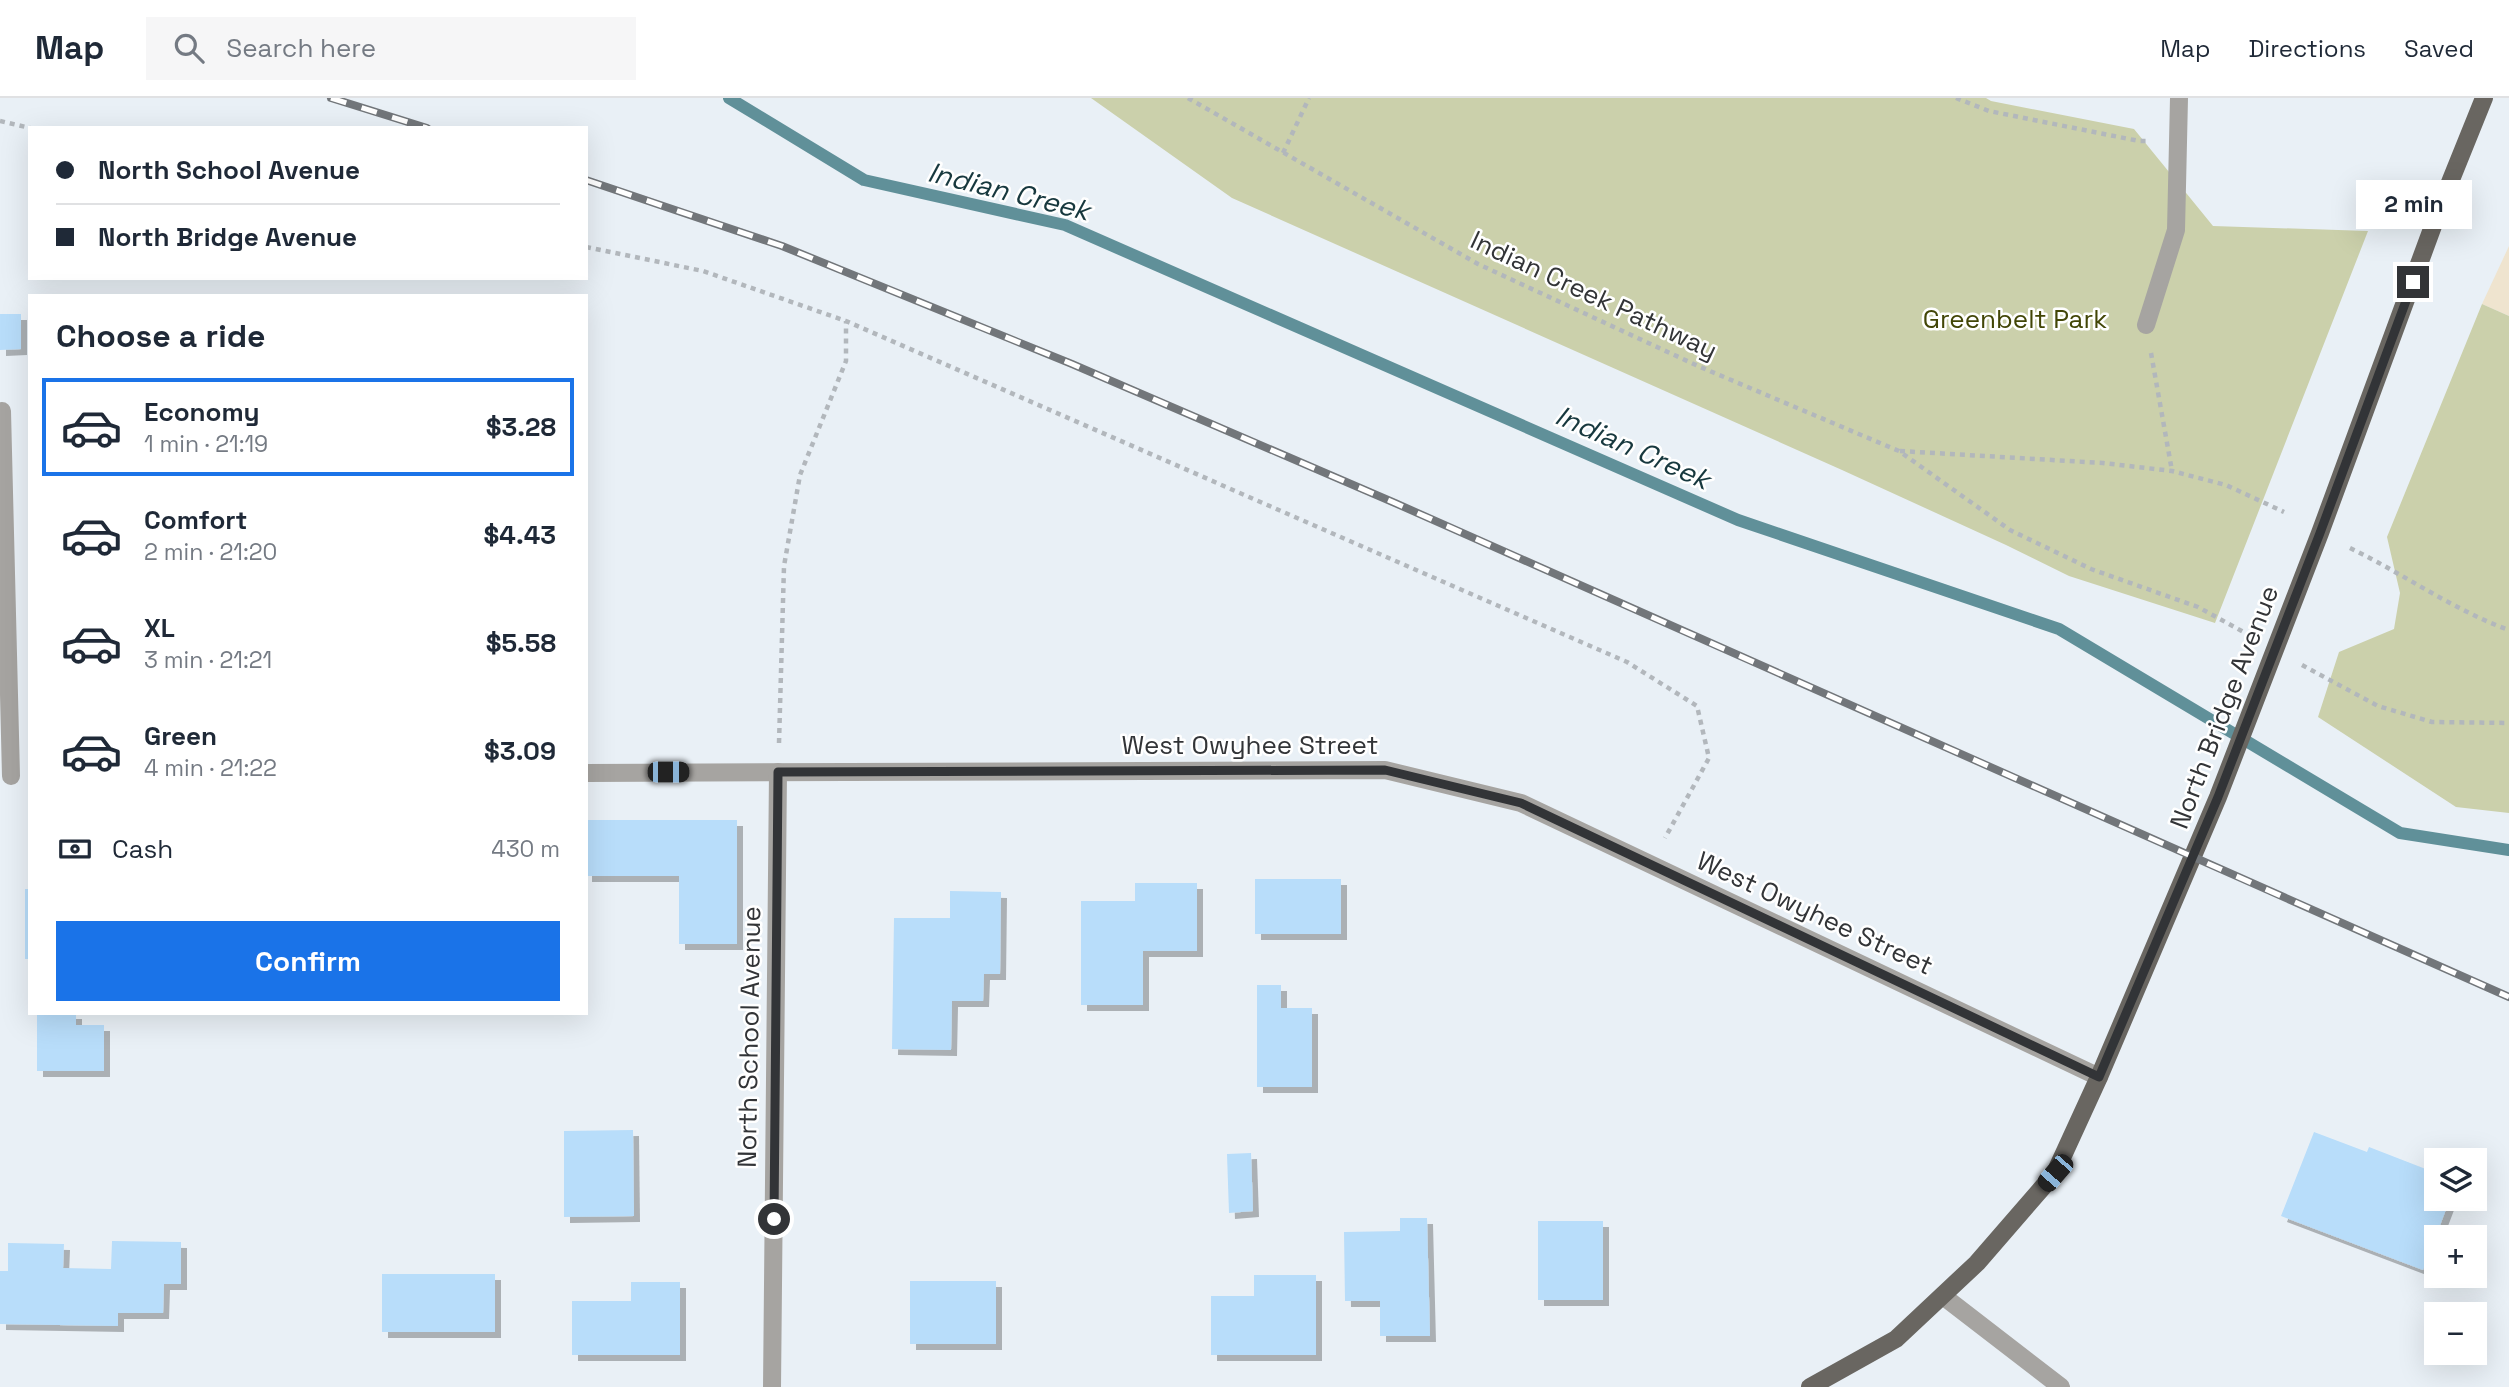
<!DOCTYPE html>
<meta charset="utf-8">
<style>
body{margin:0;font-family:"Space Grotesk",sans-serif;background:#f6f6f7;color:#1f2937;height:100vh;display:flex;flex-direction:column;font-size:26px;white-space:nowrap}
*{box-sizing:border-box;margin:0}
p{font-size:23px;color:#747a83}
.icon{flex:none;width:38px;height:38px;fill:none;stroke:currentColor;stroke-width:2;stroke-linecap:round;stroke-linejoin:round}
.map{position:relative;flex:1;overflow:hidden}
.panel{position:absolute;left:28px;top:196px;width:560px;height:721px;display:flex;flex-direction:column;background:#fff;border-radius:0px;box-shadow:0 7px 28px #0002}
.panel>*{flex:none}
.banner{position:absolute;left:28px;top:28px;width:560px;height:154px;border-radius:0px;box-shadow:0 7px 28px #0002;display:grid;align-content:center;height:154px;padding:0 28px;background:#fff}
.tools{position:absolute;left:2424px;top:1050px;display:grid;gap:14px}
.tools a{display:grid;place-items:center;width:63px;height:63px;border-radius:0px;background:#fff;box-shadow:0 7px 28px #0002;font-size:35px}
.end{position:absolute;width:32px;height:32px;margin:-16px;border:9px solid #323437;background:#fff;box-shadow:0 0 0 4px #fff}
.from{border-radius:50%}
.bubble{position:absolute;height:49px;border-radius:0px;background:#fff;box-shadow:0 7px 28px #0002;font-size:23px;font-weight:700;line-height:49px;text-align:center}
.car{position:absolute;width:21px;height:42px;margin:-21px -10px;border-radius:9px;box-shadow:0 0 5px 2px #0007;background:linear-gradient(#222 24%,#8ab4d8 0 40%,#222 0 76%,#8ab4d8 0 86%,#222 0)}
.banner b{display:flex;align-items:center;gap:24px;height:66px;font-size:26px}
.banner b+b{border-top:2px solid #e0e1e3}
.banner i{width:18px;height:18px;background:#1f2937}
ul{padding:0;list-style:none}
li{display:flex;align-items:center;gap:21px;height:98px;margin:0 14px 10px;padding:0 14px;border:4px solid transparent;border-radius:0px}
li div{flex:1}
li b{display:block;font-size:26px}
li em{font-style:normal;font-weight:700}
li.on{border-color:#1a73e8}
li>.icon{width:63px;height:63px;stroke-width:1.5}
h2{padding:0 28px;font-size:32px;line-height:84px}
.pay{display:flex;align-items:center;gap:18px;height:77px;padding:0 28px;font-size:26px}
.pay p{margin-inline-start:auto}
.button{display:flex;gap:14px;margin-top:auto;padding:14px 28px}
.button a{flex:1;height:80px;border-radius:0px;background:#1a73e8;color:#fff;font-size:28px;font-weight:700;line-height:80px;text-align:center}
header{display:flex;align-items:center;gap:42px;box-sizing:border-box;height:98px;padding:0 35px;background:#fff;border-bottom:2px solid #e0e1e3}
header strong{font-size:33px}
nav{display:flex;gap:38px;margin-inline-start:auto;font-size:24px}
.search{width:490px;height:63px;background:#f6f6f7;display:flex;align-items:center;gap:18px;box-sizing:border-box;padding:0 24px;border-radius:0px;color:#747a83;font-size:26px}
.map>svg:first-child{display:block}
</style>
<header>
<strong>Map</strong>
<div class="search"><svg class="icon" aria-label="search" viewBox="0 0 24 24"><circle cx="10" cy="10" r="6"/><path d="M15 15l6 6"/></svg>Search here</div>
<nav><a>Map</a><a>Directions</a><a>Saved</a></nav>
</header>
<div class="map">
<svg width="2509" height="1289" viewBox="0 0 2509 1289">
<defs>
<filter id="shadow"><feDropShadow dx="6" dy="6" stdDeviation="0" flood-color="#0004"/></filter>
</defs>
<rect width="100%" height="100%" fill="#e9f0f6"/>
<polygon fill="#efe4cf" points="2509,148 2509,218 2482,206"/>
<g fill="#cbd0ab">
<polygon points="1091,0 1986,0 1991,3 2134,31 2213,128 2368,133 2215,525 2069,478 2006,447 1842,372 1232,100"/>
<polygon points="2482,206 2509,218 2509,715 2456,709 2318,619 2339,554 2394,531 2400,495 2387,439"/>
</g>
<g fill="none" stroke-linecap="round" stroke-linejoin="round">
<polyline stroke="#609099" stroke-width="12" points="729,0 864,82 1065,127 1738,422 2059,531 2400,735 2509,752"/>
</g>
<g fill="#b8ddfa" filter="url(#shadow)">
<polygon points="0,216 21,216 21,251 0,252"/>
<polygon points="586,722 737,722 737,846 679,846 679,778 586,778"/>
<rect x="1255" y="781" width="86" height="55"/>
<polygon points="1135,785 1197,785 1197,853 1143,853 1143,907 1081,907 1081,803 1135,803"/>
<rect x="25" y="791" width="5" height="70"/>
<polygon points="950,793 1001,794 1000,876 984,876 983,903 952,903 951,952 892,951 894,820 950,820"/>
<polygon points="1257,887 1281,887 1281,910 1312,910 1312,989 1257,989"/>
<polygon points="37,915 76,915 76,927 104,927 104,973 37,973"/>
<polygon points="633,1032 634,1118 564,1119 564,1033"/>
<polygon points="2314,1034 2367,1054 2369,1049 2436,1075 2436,1101 2450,1101 2423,1172 2281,1118"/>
<polygon points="1251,1055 1253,1113 1229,1115 1227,1056"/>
<polygon points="1400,1120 1427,1120 1430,1238 1380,1238 1380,1203 1345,1203 1344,1134 1400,1133"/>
<rect x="1538" y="1123" width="65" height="79"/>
<polygon points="112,1143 181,1144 181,1186 164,1186 163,1215 118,1215 118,1228 0,1226 0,1173 8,1173 8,1145 64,1146 63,1170 111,1171"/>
<rect x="382" y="1176" width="113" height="58"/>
<polygon points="1254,1177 1316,1177 1316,1257 1211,1257 1211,1198 1254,1198"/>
<rect x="910" y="1183" width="86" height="63"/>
<polygon points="631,1184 680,1184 680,1257 572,1257 572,1203 631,1203"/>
</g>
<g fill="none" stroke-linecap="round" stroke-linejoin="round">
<g stroke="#b2b7bc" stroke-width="4.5" stroke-dasharray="5 5" stroke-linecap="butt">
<polyline points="1188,0 1478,166 1698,268 1899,353 2010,432 2091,471 2198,509 2249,537"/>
<polyline points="1956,0 1989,13 2139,43 2149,43"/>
<polyline points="0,23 30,30"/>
<polyline points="1283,55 1309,0"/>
<polyline points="586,149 703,173 846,223 1627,564 1697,608 1709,660 1665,740"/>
<polyline points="2151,255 2172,373"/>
<polyline points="1900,353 2103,365 2172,373 2226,387 2284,414"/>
<path d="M2350,450C2404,476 2453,512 2509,532"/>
<polyline points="2302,567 2378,608 2432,624 2509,625"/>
<polyline points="779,645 784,468 800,377 846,263 846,223"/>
</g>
<g stroke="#a6a4a1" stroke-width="18">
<polyline points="2146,227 2176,132 2179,0"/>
<polyline points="2,313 11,678"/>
<polyline points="586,675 1385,672 1521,705 2099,979"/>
<polyline points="1943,1198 2061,1289"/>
<polyline points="772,1289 778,674"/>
</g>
<polyline stroke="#696661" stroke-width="18" points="1810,1289 1896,1241 1977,1165 2055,1075 2099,979 2218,699 2320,435 2440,109 2484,0"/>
<defs>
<g id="rail">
<polyline points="331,0 427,30"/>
<polyline points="586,82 782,148 1072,266 1395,405 2509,899"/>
</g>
</defs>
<use href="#rail" stroke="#72767a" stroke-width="8"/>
<use href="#rail" stroke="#fff" stroke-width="5" stroke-dasharray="16" stroke-linecap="butt"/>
</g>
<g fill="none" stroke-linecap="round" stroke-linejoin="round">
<polyline stroke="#323437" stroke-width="9" points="774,1121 778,674 1385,672 1521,705 2099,979 2218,699 2320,435 2413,184"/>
</g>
<g text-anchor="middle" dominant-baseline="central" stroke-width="5" stroke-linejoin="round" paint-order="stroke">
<g font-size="26" fill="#323437" stroke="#fff">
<text transform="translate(1594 197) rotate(25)">Indian Creek Pathway</text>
<text transform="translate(2224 609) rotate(-69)">North Bridge Avenue</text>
<text x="1250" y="647">West Owyhee Street</text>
<text transform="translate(1815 815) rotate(25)">West Owyhee Street</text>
<text transform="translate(749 939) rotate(-89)">North School Avenue</text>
</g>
<g font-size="26" fill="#424607" stroke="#fff">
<text x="2015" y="221">Greenbelt Park</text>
</g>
<g font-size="28" font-style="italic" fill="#17383e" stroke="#fff">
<text transform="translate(1009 93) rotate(14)">Indian Creek</text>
<text transform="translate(1633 349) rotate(24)">Indian Creek</text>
</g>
</g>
</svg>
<div class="tools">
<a><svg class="icon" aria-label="layers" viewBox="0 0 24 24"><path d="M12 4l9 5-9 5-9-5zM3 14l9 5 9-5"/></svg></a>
<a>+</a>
<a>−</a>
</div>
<i class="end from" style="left:774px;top:1121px"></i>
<i class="end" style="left:2413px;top:184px"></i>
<div class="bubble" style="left:2356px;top:82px;width:116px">2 min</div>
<i class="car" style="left:668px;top:674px;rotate:90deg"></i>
<i class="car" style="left:2055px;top:1075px;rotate:221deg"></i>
<div class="banner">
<b><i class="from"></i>North School Avenue</b>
<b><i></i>North Bridge Avenue</b>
</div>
<section class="panel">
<h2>Choose a ride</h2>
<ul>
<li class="on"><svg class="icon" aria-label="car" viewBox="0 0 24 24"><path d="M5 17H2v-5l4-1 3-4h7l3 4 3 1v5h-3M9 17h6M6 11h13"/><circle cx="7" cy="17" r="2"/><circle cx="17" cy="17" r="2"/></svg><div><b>Economy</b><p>1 min · 21:19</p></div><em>$3.28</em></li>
<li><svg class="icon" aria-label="car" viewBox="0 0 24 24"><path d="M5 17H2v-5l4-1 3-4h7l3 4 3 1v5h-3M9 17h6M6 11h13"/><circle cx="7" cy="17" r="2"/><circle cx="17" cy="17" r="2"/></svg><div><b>Comfort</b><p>2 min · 21:20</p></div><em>$4.43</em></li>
<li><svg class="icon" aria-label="car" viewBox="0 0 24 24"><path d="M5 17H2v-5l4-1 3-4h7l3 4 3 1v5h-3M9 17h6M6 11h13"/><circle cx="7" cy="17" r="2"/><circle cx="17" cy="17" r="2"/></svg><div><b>XL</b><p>3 min · 21:21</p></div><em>$5.58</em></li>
<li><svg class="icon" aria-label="car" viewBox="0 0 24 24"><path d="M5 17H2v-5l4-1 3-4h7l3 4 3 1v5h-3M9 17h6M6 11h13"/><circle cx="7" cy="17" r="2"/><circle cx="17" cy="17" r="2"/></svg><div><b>Green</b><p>4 min · 21:22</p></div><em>$3.09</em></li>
</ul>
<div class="pay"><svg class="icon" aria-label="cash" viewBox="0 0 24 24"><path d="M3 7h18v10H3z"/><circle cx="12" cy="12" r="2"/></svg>Cash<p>430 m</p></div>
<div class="button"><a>Confirm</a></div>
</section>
</div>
